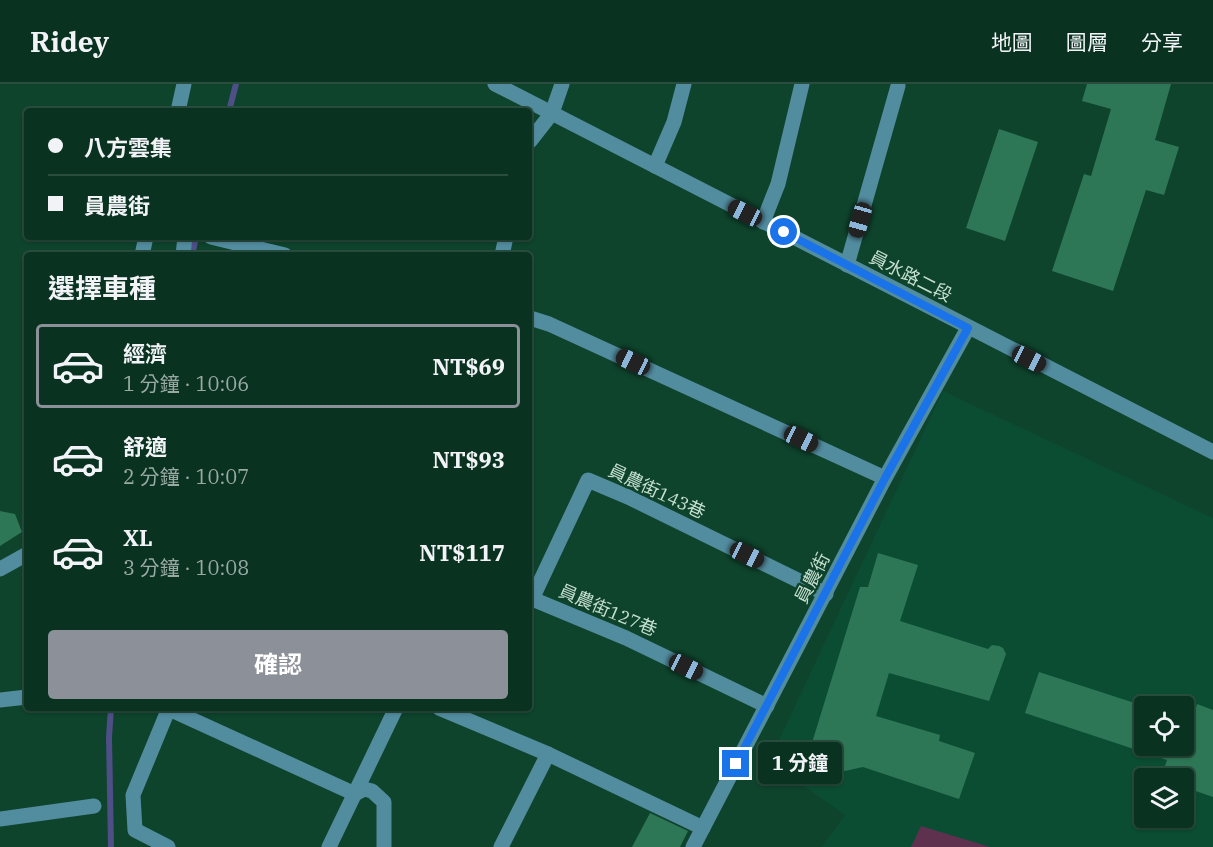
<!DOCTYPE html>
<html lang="zh-TW">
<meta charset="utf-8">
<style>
body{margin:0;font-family:"IBM Plex Serif","Noto Sans TC",serif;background:#183e2e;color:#f1f3f6;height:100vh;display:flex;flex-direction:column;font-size:22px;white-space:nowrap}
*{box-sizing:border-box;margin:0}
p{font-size:20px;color:#99aaa5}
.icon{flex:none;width:33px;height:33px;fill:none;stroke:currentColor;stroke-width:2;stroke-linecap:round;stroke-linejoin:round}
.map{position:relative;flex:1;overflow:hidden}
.side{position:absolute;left:24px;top:168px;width:508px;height:459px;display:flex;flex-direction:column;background:#0a3221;border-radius:6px;box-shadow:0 2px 4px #0004,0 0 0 2px #2a4d3f}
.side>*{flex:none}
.top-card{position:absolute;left:24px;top:24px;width:508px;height:132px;border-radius:6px;box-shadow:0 2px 4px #0004,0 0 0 2px #2a4d3f;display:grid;align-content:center;height:132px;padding:0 24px;background:#0a3221}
.tools{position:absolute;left:1134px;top:612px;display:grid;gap:12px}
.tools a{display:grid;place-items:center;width:60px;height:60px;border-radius:6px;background:#0a3221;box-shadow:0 2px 4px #0004,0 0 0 2px #2a4d3f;font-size:30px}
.end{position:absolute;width:27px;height:27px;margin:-14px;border:8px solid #1a73e8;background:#fff;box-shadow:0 0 0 3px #fff}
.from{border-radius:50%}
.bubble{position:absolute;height:42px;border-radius:6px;background:#0a3221;box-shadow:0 2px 4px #0004,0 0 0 2px #2a4d3f;font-size:20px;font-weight:700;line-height:42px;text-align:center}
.car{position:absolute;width:18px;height:36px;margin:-18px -9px;border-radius:8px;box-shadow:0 0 4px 2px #0007;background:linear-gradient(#222 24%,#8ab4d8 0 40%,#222 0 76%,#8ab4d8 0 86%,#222 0)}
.top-card b{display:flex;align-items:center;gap:21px;height:57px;font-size:22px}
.top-card b+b{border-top:2px solid #2a4d3f}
.top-card i{width:15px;height:15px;background:#f1f3f6}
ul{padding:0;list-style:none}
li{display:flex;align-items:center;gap:18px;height:84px;margin:0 12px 9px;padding:0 12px;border:3px solid transparent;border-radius:6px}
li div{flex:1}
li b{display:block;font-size:22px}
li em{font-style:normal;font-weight:700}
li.on{border-color:#8c9099}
li>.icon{width:54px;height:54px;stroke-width:1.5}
h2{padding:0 24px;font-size:27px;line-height:72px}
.button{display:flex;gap:12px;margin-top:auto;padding:12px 24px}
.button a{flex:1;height:69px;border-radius:6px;background:#8c9099;color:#fff;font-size:24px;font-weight:700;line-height:69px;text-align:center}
header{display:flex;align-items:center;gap:36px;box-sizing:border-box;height:84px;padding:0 30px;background:#0a3221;border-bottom:2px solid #2a4d3f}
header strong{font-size:28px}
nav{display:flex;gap:33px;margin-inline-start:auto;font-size:21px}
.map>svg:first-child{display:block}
</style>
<header>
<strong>Ridey</strong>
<nav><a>地圖</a><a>圖層</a><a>分享</a></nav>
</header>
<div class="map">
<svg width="1213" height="763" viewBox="0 0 1213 763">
<rect width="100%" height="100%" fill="#0e432c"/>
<path fill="#0b4d33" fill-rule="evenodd" d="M943,307L1213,434V763H822L845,731L769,677ZM1144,622H1184V662H1144ZM1144,694H1184V734H1144Z"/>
<polygon fill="#5e314f" points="921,742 990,763 911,763"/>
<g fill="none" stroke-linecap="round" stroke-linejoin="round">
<g stroke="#4e4f87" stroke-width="6">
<polyline points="229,27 236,0"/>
<polyline points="192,171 196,153"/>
<polyline points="111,763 109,653 111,624"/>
</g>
</g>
<g fill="#2e7756">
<polygon points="1087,0 1171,0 1155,56 1179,63 1164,111 1146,106 1113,207 1052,187 1084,90 1091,92 1111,25 1082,17"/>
<polygon points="999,45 1038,58 1005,157 966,144"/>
<polygon points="0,427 15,430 22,448 0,462"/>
<polygon points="878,469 918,481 900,537 988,565 992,561 999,562 1003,564 1006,570 989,617 889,589 876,632 940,651 939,657 975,669 959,715 863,683 845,687 826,681 830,669 811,662 860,503 868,503"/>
<polygon points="1039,588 1144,622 1144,662 1184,662 1184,635 1192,638 1197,620 1213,626 1213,713 1184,703 1184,694 1161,694 1167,676 1025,629"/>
<polygon points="650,729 688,747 680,763 632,763"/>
</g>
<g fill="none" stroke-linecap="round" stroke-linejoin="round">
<g stroke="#528c9f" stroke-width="15">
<polyline points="495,0 1213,368"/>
<polyline points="178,27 184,0"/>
<polyline points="530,57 552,29 562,0"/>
<polyline points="655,82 674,38 684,0"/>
<polyline points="763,138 778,100 802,0"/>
<polyline points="211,153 285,171"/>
<polyline points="142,171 146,153"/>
<polyline points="183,171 185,153"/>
<polyline points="502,171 506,153"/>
<polyline points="847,181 898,2"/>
<polyline points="530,234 549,240 885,394"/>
<polyline points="0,485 27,470"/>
<polyline points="530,514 626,554 767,622"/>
<polyline points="532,515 588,396 628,413 826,510"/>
<polyline points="0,616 27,613"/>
<polyline points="439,624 548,670 703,744"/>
<polyline points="169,625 355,710 364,705 372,707 384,718 384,763"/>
<polyline points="0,735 94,722"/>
<polyline points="168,763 135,746 133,711 169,624"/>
<polyline points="329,763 396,624"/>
<polyline points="501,763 548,670"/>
<polyline points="693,763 885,394 968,244"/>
</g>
</g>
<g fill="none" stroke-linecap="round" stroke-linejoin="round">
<polyline stroke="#1a73e8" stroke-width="8" points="736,680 885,394 968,244 784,148"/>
</g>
<g text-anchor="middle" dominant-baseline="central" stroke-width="5" stroke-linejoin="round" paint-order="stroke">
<g font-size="18" fill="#c5dfd0" stroke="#0e432c">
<text transform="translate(911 192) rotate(27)">員水路二段</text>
<text transform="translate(657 407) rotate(25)">員農街143巷</text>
<text transform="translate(812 494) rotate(-63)">員農街</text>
<text transform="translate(608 526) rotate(23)">員農街127巷</text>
</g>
</g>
</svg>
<div class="tools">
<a><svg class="icon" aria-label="locate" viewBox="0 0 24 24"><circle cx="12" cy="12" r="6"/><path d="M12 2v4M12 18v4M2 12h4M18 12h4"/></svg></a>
<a><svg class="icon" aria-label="layers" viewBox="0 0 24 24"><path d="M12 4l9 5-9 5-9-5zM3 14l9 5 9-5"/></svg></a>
</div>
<i class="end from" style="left:784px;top:148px"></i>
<i class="end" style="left:736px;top:680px"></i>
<div class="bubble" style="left:758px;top:658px;width:84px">1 分鐘</div>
<i class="car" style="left:745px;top:129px;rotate:297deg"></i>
<i class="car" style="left:860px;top:136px;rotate:196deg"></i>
<i class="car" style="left:1029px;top:275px;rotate:117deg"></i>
<i class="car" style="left:633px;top:278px;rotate:295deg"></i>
<i class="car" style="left:801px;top:355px;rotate:115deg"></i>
<i class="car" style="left:747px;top:471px;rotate:116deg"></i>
<i class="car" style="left:686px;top:583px;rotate:116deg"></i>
<div class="top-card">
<b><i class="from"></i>八方雲集</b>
<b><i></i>員農街</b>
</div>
<section class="side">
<h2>選擇車種</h2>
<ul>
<li class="on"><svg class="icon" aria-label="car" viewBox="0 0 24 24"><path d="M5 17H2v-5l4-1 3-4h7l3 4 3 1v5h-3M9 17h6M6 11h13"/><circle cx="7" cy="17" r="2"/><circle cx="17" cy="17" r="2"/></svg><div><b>經濟</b><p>1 分鐘 · 10:06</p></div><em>NT$69</em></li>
<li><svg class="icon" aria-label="car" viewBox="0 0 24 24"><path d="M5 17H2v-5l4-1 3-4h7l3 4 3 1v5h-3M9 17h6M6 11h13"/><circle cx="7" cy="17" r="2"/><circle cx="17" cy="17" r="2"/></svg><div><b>舒適</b><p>2 分鐘 · 10:07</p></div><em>NT$93</em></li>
<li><svg class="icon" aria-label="car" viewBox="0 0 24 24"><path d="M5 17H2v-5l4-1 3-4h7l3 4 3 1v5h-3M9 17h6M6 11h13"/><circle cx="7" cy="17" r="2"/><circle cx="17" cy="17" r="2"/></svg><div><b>XL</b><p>3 分鐘 · 10:08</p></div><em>NT$117</em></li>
</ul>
<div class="button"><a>確認</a></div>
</section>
</div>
